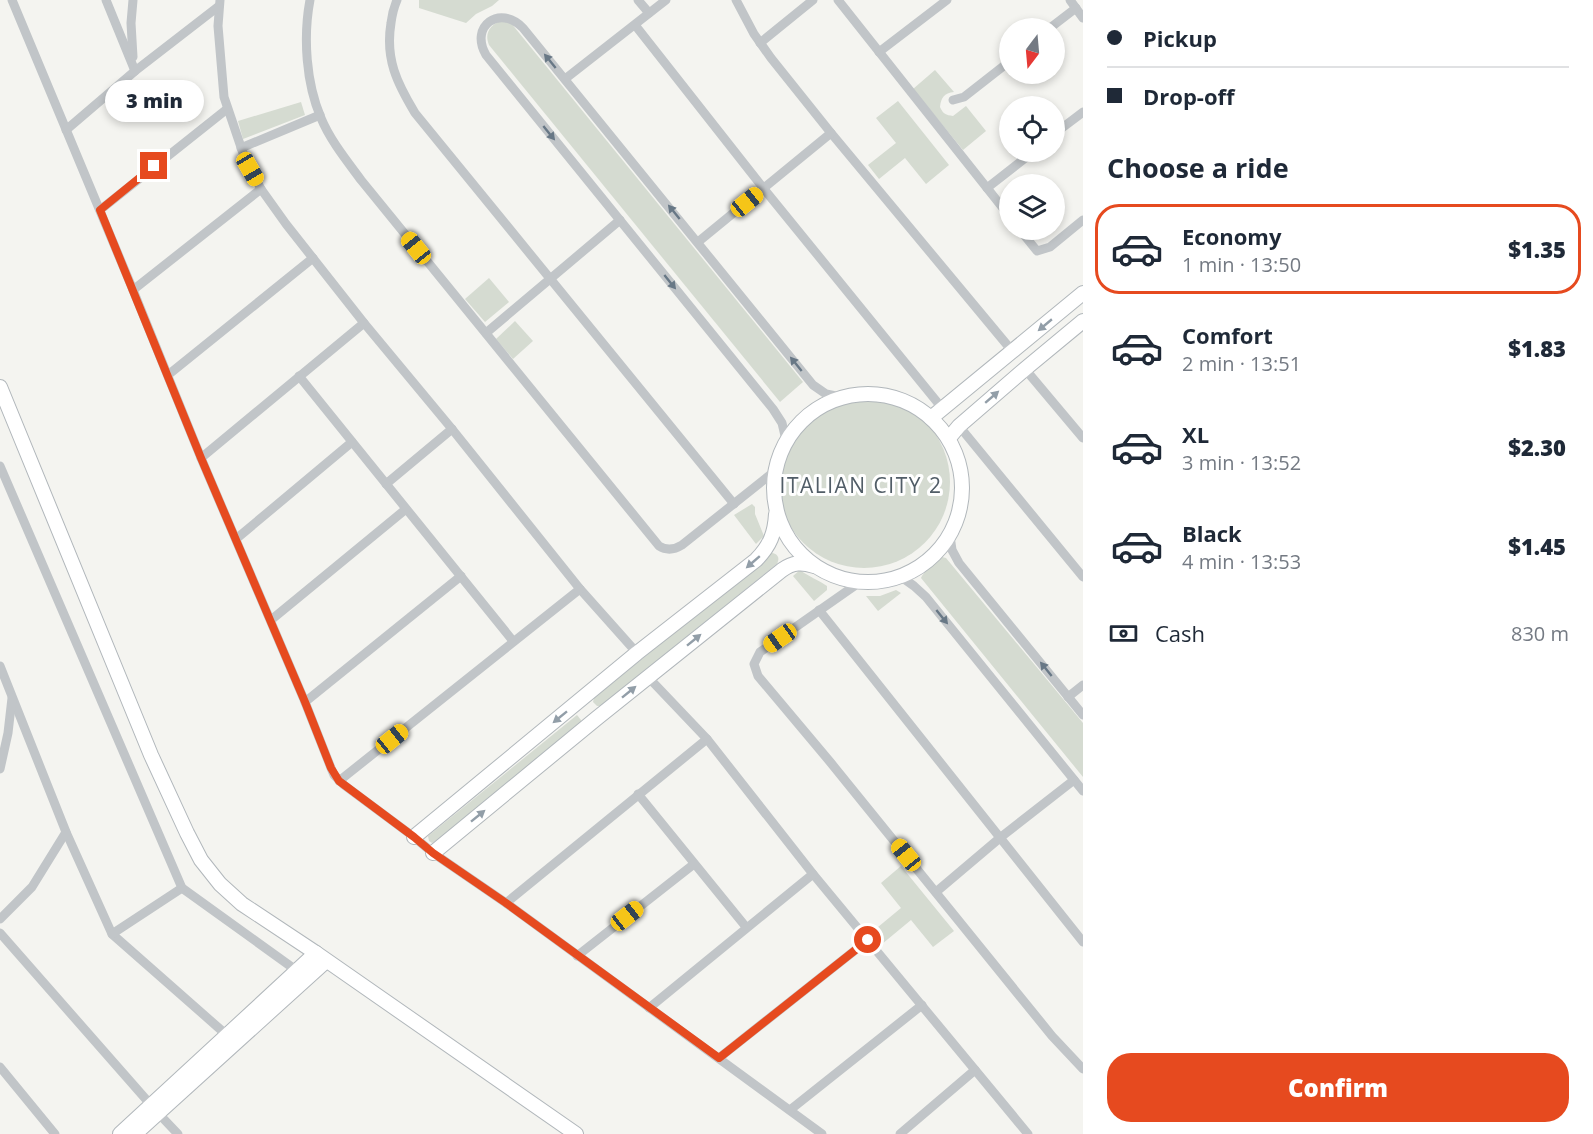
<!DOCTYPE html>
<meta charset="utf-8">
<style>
body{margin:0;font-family:"Open Sans",sans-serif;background:#f6f6f7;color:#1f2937;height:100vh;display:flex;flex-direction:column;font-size:22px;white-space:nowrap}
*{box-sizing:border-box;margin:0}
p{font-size:20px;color:#747a83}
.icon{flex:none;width:33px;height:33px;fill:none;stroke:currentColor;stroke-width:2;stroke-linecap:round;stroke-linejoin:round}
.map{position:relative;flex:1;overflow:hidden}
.panel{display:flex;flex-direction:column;background:#fff;width:510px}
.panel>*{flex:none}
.top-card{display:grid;align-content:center;height:132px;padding:0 24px;background:#fff}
.needle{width:39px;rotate:196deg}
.controls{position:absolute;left:999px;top:18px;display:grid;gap:12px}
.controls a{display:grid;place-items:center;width:66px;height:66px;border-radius:50%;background:#fff;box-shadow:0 3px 9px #0003;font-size:30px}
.end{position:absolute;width:27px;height:27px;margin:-14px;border:8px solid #e64a1f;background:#fff;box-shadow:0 0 0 3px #fff}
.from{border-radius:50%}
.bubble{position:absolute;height:42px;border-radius:21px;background:#fff;box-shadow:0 3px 9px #0003;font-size:20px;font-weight:800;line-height:42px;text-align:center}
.car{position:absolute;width:18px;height:36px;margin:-18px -9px;border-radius:8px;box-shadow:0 0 4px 2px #0007;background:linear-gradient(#f5c518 24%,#345 0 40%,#f5c518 0 76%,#345 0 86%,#f5c518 0)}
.top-card b{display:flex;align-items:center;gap:21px;height:57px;font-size:22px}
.top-card b+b{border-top:2px solid #e0e1e3}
.top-card i{width:15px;height:15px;background:#1f2937}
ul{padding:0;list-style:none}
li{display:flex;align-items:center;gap:18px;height:90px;margin:0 12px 9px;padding:0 12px;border:3px solid transparent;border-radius:24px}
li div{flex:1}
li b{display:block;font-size:22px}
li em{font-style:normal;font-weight:800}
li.active{border-color:#e64a1f}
li>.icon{width:54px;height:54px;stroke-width:1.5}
h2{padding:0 24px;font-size:27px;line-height:72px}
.pay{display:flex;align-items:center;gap:15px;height:66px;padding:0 24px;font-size:22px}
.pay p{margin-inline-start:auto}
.button{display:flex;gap:12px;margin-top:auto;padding:12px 24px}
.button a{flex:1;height:69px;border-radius:24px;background:#e64a1f;color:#fff;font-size:24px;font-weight:800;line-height:69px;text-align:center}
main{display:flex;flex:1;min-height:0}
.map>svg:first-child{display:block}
</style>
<main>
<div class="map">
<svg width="1083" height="1134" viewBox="0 0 1083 1134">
<rect width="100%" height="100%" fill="#f4f4f0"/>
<g fill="#d5dbd1">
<polygon points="419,0 499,0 492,6 476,14 466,23 419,8"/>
<path d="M502,20L511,23L803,382L780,402L489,45C484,33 490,25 502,20Z"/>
<path d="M935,70L954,92C944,93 941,98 940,107C943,114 946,115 953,116L966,106L986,131L963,150L913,89Z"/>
<polygon points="898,101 949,165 926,184 905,158 879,179 868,165 896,143 876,118"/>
<polygon points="301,102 305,115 243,139 238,121"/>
<polygon points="489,278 509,302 485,322 465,299"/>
<polygon points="515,321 533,341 513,359 496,339"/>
<circle cx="864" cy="482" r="86"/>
<polygon points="752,504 755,507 755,514 764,536 756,544 734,515"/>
<path d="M772,553C778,554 780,558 777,564L601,706H597L593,702L594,698Z"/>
<path d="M942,557L946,558L1083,723V777L921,578C923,572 936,562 942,557Z"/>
<path d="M800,570C809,577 819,580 827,586V590L814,601L793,576Z"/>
<polygon points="896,590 901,593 878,611 866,596 880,596"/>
<polygon points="577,715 581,720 581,724 440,838 432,843 429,841 428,836"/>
<polygon points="901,866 954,931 933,947 911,920 882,944 872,932 901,908 881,883"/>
</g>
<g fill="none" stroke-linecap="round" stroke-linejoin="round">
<defs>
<g id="secondary">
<polyline points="0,387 151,755 187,833 201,860 220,884 242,904 316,953 576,1134"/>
<circle cx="868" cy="488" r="94"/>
<polyline points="931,418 1083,293"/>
<polyline points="949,438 959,426 1025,369 1083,321"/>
<path d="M414,837L637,653L756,560C770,546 775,533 776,514"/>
<path d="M433,853L597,718L782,570C793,562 802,562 814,566"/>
<polyline points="120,1134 316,953"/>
<polyline points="135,1134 326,961"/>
</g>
</defs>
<use href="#secondary" stroke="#b1b7bb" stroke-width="16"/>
<g stroke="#c1c5c8" stroke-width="9">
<polyline points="12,0 133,290 201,458 305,702 331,768 334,775 344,785 414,837 433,853 506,903 822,1134"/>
<polyline points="106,0 135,71"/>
<polyline points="133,0 131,23 133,57"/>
<polyline points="220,0 218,26 224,97 245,159 261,189 286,224 364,323 452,429 580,589 637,653"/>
<path d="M310,0C303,37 306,83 321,118C330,140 347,161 361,180L659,546C667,551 674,550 682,545L775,471"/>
<path d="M397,0C394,7 392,15 391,23C385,59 397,83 415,113L734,504"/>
<polyline points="638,0 649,13"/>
<polyline points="736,0 754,34 771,58 831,133 1013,352"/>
<polyline points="838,0 1010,217"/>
<polyline points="1070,0 1083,18"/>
<polyline points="635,25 764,189 942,408"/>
<polyline points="1050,28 1076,8"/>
<polyline points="760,43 813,0"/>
<polyline points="879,52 947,0"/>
<polyline points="565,79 666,0"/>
<polyline points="953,100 964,97 1010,61"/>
<polyline points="66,130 135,71 219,6"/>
<polyline points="1054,134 1083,112"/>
<polyline points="241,148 320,115"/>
<polyline points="987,188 1033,152"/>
<polyline points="100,210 227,109"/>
<polyline points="1020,230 1037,251 1050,247 1083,220"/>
<polyline points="698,242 831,133"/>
<polyline points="133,290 261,189"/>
<polyline points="486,333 620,220"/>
<polyline points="1025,369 1083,438"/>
<polyline points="168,375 313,258"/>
<polyline points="299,376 513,641"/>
<polyline points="959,426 1083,577"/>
<path d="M786,440L782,423L773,409L486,55C469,26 500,4 523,28L813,385L826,394L841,397"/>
<polyline points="201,458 364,323"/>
<polyline points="0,466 182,888 300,973"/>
<polyline points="386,484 452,429"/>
<polyline points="950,536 952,550 959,563 1083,715"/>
<polyline points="236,539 352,442"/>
<polyline points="900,576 914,586 926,597 1083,791"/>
<polyline points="860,582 760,652 754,664 758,676 831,763 1052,1036 1083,1069"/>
<polyline points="819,610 1083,942"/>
<polyline points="271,620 406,509"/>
<polyline points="0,666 66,832 112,934 229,1037"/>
<polyline points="648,677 707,739 813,874 1028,1134"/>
<polyline points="1068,697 1083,685"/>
<polyline points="305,702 461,576"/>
<polyline points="0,769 8,733 12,698"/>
<polyline points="339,781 580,589"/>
<polyline points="638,794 746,927"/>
<polyline points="936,892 1001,837 1074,780"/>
<polyline points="506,903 707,739"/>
<polyline points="0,919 32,887 66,832"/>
<polyline points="0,933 158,1113 178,1134"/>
<polyline points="112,934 182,888"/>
<polyline points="577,956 694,864"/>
<polyline points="649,1008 813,874"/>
<polyline points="719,1058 868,940"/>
<polyline points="0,1067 55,1134"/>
<polyline points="790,1110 922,1005"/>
<polyline points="900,1134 975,1070"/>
</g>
<use href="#secondary" stroke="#fff" stroke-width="14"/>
</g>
<defs><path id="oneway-solid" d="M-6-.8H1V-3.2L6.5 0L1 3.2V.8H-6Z" transform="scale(1.5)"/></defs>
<g fill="#687886">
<use href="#oneway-solid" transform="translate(550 61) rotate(-129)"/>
<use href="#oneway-solid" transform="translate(549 133) rotate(51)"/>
<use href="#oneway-solid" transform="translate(674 212) rotate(-129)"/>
<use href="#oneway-solid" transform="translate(670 282) rotate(51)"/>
<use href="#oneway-solid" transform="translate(796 364) rotate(-129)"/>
<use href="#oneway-solid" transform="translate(942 617) rotate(51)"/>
<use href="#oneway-solid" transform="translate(1046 669) rotate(-129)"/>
</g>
<g fill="#929ea8">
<use href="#oneway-solid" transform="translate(1045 325) rotate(140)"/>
<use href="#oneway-solid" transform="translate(992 397) rotate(-41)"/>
<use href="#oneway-solid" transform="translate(753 562) rotate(139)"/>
<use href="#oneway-solid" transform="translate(694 640) rotate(-39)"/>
<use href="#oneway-solid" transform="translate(629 692) rotate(-39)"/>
<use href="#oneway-solid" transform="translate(560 717) rotate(141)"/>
<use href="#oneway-solid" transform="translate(478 816) rotate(-39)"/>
</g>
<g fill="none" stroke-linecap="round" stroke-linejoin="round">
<polyline stroke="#e64a1f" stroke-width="8" points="154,166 100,210 201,458 305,702 331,768 339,781 414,837 433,853 506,903 719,1058 868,940"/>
</g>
<g text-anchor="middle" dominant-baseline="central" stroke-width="6" stroke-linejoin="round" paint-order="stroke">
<g font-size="21" letter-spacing="1.5" fill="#515d67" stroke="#fff">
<text x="861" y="485">ITALIAN CITY 2</text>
</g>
</g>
</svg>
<div class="controls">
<a><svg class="needle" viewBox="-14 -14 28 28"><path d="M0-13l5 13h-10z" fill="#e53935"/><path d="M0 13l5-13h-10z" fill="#747a83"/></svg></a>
<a><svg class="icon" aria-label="locate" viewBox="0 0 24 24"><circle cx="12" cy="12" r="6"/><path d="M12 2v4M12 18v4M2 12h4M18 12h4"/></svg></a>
<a><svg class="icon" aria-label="layers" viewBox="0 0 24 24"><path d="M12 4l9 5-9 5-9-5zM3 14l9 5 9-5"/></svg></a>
</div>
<i class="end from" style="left:868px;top:940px"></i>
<i class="end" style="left:154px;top:166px"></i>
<div class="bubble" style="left:105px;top:80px;width:99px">3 min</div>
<i class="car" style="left:250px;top:169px;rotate:150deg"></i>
<i class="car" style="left:747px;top:202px;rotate:51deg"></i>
<i class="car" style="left:416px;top:248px;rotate:321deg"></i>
<i class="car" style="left:780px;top:638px;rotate:235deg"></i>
<i class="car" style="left:392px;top:739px;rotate:51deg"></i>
<i class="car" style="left:906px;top:855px;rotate:321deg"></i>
<i class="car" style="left:627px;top:916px;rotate:52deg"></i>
</div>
<section class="panel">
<div class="top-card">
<b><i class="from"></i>Pickup</b>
<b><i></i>Drop-off</b>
</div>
<h2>Choose a ride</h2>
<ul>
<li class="active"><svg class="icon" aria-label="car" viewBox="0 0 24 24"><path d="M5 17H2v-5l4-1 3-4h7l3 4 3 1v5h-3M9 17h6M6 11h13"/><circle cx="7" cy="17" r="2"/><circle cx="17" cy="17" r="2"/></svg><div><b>Economy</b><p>1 min · 13:50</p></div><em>$1.35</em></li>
<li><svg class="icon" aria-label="car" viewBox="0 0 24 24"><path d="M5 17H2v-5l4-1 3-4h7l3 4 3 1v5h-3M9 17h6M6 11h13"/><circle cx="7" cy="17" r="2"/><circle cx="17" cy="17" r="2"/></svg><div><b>Comfort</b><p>2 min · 13:51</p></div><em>$1.83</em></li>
<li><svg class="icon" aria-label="car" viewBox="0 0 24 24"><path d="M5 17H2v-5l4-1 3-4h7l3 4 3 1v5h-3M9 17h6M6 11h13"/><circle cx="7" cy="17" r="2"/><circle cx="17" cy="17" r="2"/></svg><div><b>XL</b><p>3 min · 13:52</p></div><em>$2.30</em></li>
<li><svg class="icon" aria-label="car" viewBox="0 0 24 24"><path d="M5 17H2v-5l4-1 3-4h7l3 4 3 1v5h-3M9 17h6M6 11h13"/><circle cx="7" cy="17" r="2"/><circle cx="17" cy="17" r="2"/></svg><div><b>Black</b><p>4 min · 13:53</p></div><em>$1.45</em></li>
</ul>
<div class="pay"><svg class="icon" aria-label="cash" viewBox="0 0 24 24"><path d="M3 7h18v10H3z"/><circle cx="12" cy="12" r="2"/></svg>Cash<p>830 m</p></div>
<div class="button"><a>Confirm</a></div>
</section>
</main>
